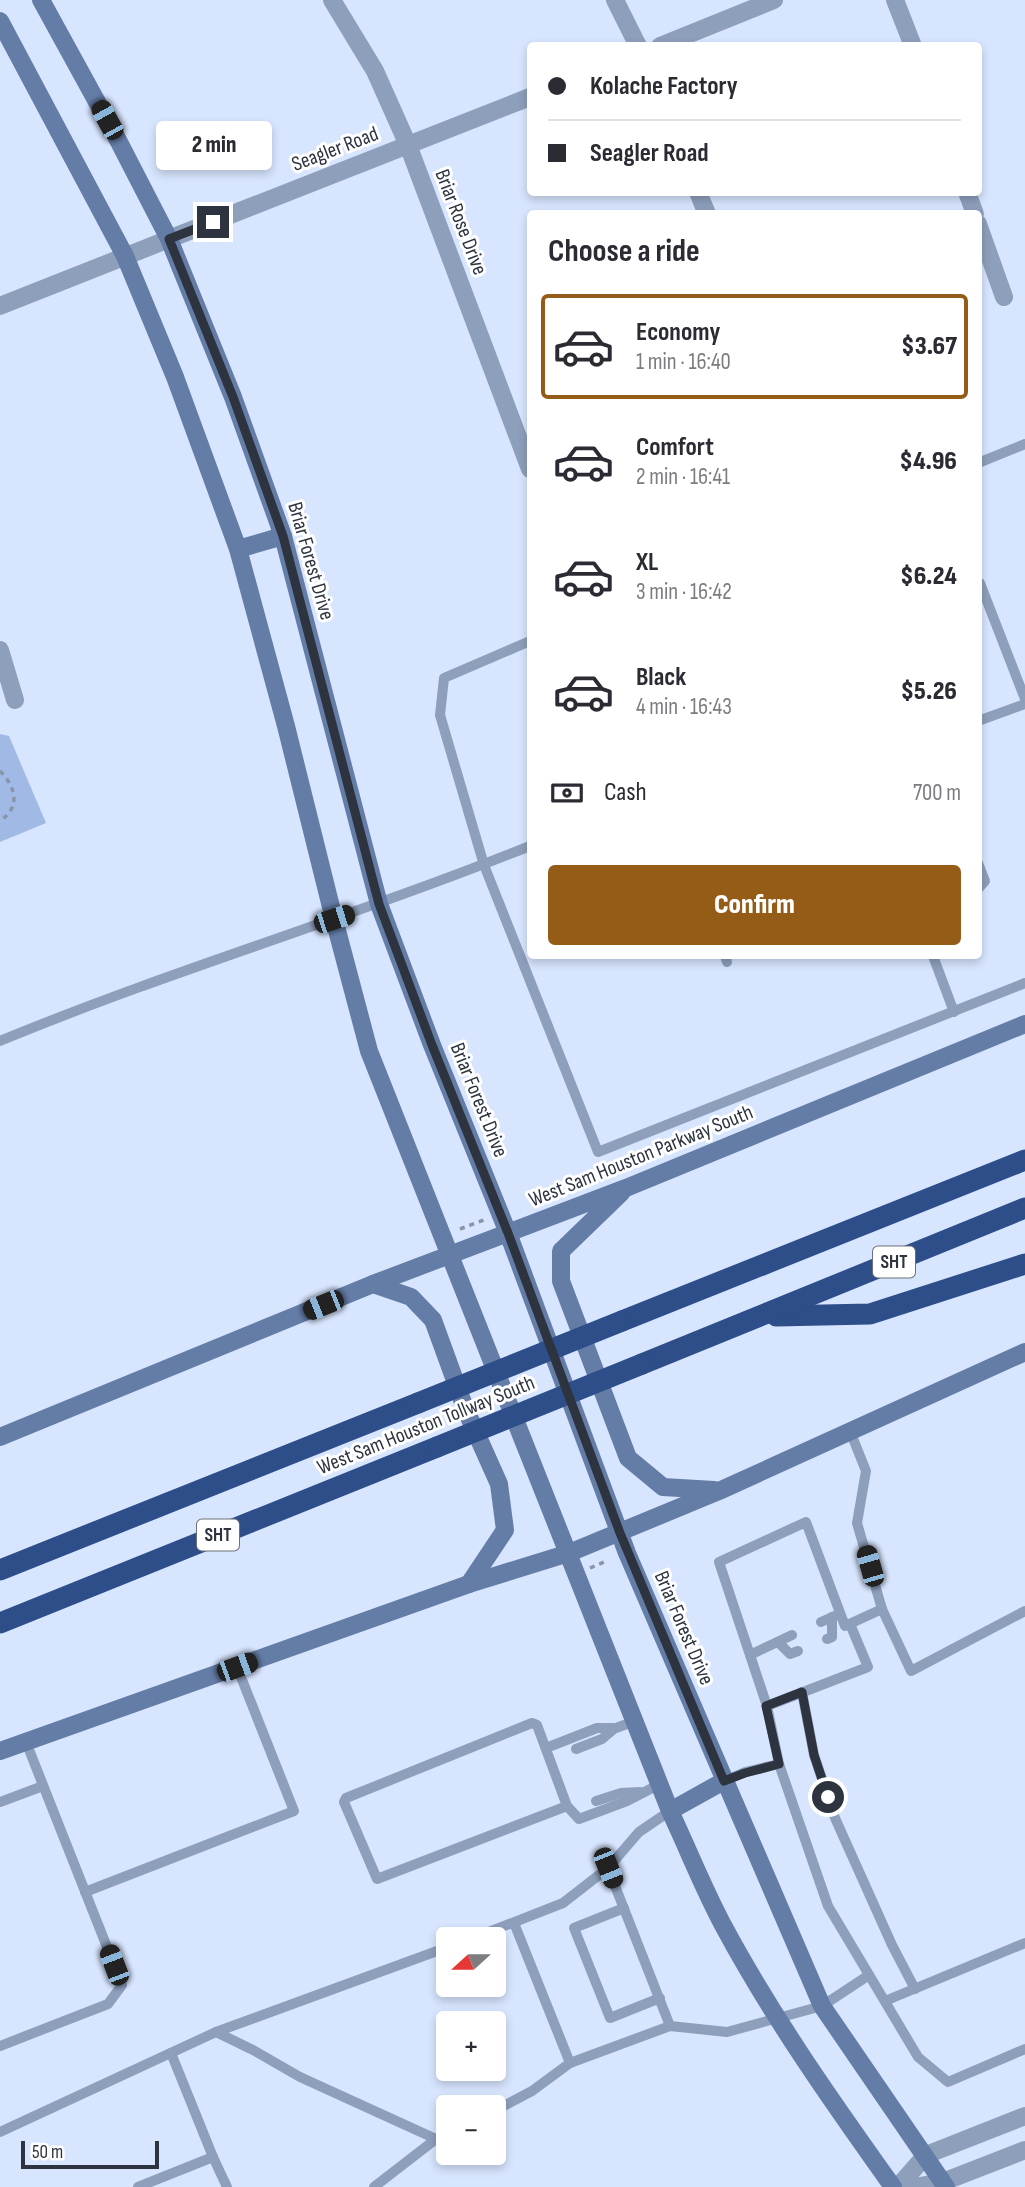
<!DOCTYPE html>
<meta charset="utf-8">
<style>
body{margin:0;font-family:"Sofia Sans Condensed",sans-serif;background:#f7f7f7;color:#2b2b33;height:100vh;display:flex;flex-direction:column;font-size:26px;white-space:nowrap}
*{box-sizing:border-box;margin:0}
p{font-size:23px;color:#7c7c81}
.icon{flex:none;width:38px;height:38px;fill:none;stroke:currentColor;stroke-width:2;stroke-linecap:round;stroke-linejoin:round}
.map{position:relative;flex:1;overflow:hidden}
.panel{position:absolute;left:527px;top:210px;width:455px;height:749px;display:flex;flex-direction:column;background:#fff;border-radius:7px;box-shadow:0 4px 10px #0003}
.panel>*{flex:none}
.guide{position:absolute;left:527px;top:42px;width:455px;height:154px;border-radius:7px;box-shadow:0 4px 10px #0003;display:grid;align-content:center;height:154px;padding:0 21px;background:#fff}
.needle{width:46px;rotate:249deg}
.fabs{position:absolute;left:436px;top:1927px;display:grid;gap:14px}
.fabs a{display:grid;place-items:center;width:70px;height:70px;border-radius:7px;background:#fff;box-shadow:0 4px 10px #0003;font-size:35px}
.scale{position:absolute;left:21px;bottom:18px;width:138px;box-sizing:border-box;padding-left:7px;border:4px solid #2d333f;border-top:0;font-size:19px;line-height:24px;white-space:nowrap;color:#2d333f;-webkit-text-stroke:5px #fff;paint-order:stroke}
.end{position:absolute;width:32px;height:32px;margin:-16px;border:9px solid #2d333f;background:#fff;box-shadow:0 0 0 4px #fff}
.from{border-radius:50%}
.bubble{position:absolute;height:49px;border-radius:7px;background:#fff;box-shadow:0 4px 10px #0003;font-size:23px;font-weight:800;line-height:49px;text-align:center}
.car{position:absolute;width:21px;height:42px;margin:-21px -10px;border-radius:9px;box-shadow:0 0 5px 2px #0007;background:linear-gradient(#222 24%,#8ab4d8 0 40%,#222 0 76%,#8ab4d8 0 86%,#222 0)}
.guide b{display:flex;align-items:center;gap:24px;height:66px;font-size:26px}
.guide b+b{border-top:2px solid #e1e1e2}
.guide i{width:18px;height:18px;background:#2b2b33}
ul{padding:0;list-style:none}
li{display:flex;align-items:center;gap:21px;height:105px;margin:0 14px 10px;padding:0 7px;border:4px solid transparent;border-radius:7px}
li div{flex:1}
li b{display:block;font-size:26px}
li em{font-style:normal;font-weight:800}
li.selected{border-color:#945c17}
li>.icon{width:63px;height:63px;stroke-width:1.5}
h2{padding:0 21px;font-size:32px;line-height:84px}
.pay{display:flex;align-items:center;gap:18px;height:77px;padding:0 21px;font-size:26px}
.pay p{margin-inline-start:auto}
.primary-button{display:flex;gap:14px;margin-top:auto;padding:14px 21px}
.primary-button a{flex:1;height:80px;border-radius:7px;background:#945c17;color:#fff;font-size:28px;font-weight:800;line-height:80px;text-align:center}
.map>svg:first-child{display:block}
</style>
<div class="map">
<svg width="1025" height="2187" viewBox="0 0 1025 2187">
<rect width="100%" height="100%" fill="#d7e5fe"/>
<polygon fill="#a0bae5" points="0,734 9,736 46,823 0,842"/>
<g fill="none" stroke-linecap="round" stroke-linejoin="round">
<g stroke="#8994a7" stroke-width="3.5" stroke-dasharray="5 5" stroke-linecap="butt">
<path d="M0,771C16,787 21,807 0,821"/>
<polyline points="460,1229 484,1220"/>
<polyline points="590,1568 604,1562"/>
</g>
<g stroke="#8e9fbc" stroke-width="10">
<polyline points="978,463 1025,444"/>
<polyline points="980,583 1025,699"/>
<polyline points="530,641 444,678 440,715 484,865 598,1152 1025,983"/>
<polyline points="978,721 1025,704"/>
<polyline points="978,863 985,881 978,889"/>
<polyline points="725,956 727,962"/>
<polyline points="933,956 954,1012"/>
<path d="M0,1041C174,969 356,916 530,846"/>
<polyline points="850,1431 866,1471 857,1523 882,1609 845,1626 806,1522 719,1562 767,1706 779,1764 828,1906 918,2057 948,2082 1025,2049"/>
<polyline points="882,1609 911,1671 1025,1611"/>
<polyline points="821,1622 837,1615"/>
<polyline points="827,1639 832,1637 832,1617"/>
<polyline points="778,1642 790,1654 798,1651"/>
<polyline points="750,1655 792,1635"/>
<polyline points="802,1692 814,1755 835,1818 892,1945 915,1989"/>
<polyline points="767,1706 868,1667 850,1624"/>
<polyline points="546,1748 597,1728 616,1728 635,1721"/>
<polyline points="576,1749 602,1739 615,1728"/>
<polyline points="724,1781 745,1772 779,1764"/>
<polyline points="596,1801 621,1793 640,1792"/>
<polyline points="0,1802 43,1786"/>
<polyline points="567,1806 377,1879 344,1802 346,1798 532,1723 537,1725 567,1806 579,1819 627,1801 660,1784"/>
<polyline points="608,1868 670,2026"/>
<polyline points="85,1892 294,1811 237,1667"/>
<polyline points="624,1908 574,1928 610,2018 660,1998"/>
<polyline points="514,1923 570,2063"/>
<polyline points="471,1939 563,1903 608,1868 639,1832 670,1811"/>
<polyline points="885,2001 1025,1943"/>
<polyline points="216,2032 253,2050 300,2077 436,2139"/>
<polyline points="0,2046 108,2004 122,1985 26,1742"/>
<polyline points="171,2053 213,2157"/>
<polyline points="494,2111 532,2091 570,2063 670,2026 727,2032 822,2006 869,1975"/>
<polyline points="0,2132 216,2032 448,1947"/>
<polyline points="138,2187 213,2157 227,2187"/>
<polyline points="374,2187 436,2139 448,2133"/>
</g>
<g stroke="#8e9fbc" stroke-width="18">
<polyline points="332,0 375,71 408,145 530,469"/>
<polyline points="615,0 638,46"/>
<polyline points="895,0 913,46"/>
<polyline points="698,192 707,214"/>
<polyline points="967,192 975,214"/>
<polyline points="978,224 1004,297"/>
<polyline points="0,306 169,239"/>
<polyline points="0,650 15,700"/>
</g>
<g stroke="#8e9fbc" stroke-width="18">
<polyline points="660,46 774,0"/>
<polyline points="169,239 530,97"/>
<polyline points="898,2187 926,2155 1025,2116"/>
<polyline points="914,2187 943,2182 1025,2150"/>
</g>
<g stroke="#647da7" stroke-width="18">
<polyline points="41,0 119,142 169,239 233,397 283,536 379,904 432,1045 508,1233 627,1553 822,2006 946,2187"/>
<path d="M0,21L125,256L175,377L238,549L286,726L334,919L369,1051L670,1811C688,1849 704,1890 724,1927C773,2018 833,2103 893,2187"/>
<polyline points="238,549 283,536"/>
<polyline points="621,1193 561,1251 561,1281 628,1458 663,1487 714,1490"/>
<polyline points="373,1284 411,1297 433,1320 465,1408 499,1484 505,1530 469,1584"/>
<polyline points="0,1437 373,1284 626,1188 1025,1024"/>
<polyline points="0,1751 469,1584 569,1553 719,1491 1025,1352"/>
<polyline points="670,1811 724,1781"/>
</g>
<g stroke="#2d4e89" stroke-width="21">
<polyline points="776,1316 870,1314 1025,1264"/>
<polyline points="622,1321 1025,1160"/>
<polyline points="642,1364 1025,1208"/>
<polyline points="0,1570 418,1403"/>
<polyline points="0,1623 437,1447"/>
</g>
<g stroke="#2d4e89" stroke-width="21">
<polyline points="418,1403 622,1321"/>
<polyline points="437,1447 642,1364"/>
</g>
</g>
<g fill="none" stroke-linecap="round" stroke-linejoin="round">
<polyline stroke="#2d333f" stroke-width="9" points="213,222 169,239 233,397 283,536 379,904 432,1045 508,1233 620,1533 724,1781 745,1773 779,1764 766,1706 802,1692 814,1755 828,1797"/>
</g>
<g text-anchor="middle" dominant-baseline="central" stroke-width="6" stroke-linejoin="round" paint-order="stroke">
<g fill="#fff" stroke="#6c7079" stroke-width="2">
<rect x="873" y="1246.5" width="42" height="31" rx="5"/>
<rect x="197" y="1519.5" width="42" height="31" rx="5"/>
</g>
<g font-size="19" font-weight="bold" fill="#2d333f">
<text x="894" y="1262">SHT</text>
<text x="218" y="1535">SHT</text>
</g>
<g font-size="21" fill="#2d333f" stroke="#fff">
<text transform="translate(335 149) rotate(-21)">Seagler Road</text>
<text transform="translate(461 222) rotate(69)">Briar Rose Drive</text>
<text transform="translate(311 561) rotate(74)">Briar Forest Drive</text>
<text transform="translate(479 1100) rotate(68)">Briar Forest Drive</text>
<text transform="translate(641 1156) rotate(-22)">West Sam Houston Parkway South</text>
<text transform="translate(426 1425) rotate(-22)">West Sam Houston Tollway South</text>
<text transform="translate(684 1628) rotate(67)">Briar Forest Drive</text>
</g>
</g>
</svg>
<div class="fabs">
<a><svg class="needle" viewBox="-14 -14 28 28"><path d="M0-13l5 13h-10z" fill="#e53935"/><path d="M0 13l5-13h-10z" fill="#7c7c81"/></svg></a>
<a>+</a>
<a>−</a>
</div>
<div class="scale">50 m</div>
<i class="end from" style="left:828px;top:1797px"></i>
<i class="end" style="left:213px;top:222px"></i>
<div class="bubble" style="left:156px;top:121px;width:116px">2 min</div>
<i class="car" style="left:107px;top:120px;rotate:331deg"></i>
<i class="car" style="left:334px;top:919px;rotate:72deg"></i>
<i class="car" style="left:323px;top:1305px;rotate:248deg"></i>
<i class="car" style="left:870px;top:1566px;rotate:344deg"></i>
<i class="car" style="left:237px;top:1667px;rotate:70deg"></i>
<i class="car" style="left:608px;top:1868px;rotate:158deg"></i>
<i class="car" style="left:114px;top:1965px;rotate:339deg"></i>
<div class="guide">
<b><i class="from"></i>Kolache Factory</b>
<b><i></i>Seagler Road</b>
</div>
<section class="panel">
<h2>Choose a ride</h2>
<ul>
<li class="selected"><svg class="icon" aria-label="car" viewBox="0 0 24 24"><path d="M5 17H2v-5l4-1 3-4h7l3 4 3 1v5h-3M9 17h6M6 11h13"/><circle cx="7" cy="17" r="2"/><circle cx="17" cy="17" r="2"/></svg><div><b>Economy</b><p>1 min · 16:40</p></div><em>$3.67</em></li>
<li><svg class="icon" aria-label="car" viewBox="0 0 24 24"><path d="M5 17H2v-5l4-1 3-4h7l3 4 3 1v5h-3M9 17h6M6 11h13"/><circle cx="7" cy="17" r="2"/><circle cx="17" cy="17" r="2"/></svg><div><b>Comfort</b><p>2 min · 16:41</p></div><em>$4.96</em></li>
<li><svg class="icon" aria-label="car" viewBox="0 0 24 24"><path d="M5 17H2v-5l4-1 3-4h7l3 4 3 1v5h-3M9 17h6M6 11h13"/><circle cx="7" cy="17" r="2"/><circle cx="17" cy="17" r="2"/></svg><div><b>XL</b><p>3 min · 16:42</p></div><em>$6.24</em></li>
<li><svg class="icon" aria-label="car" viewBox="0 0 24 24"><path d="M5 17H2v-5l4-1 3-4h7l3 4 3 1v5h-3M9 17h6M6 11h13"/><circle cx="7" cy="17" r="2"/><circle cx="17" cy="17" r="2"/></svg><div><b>Black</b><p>4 min · 16:43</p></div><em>$5.26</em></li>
</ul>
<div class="pay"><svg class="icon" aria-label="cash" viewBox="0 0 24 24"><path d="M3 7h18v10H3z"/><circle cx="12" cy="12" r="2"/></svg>Cash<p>700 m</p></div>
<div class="primary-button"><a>Confirm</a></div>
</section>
</div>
